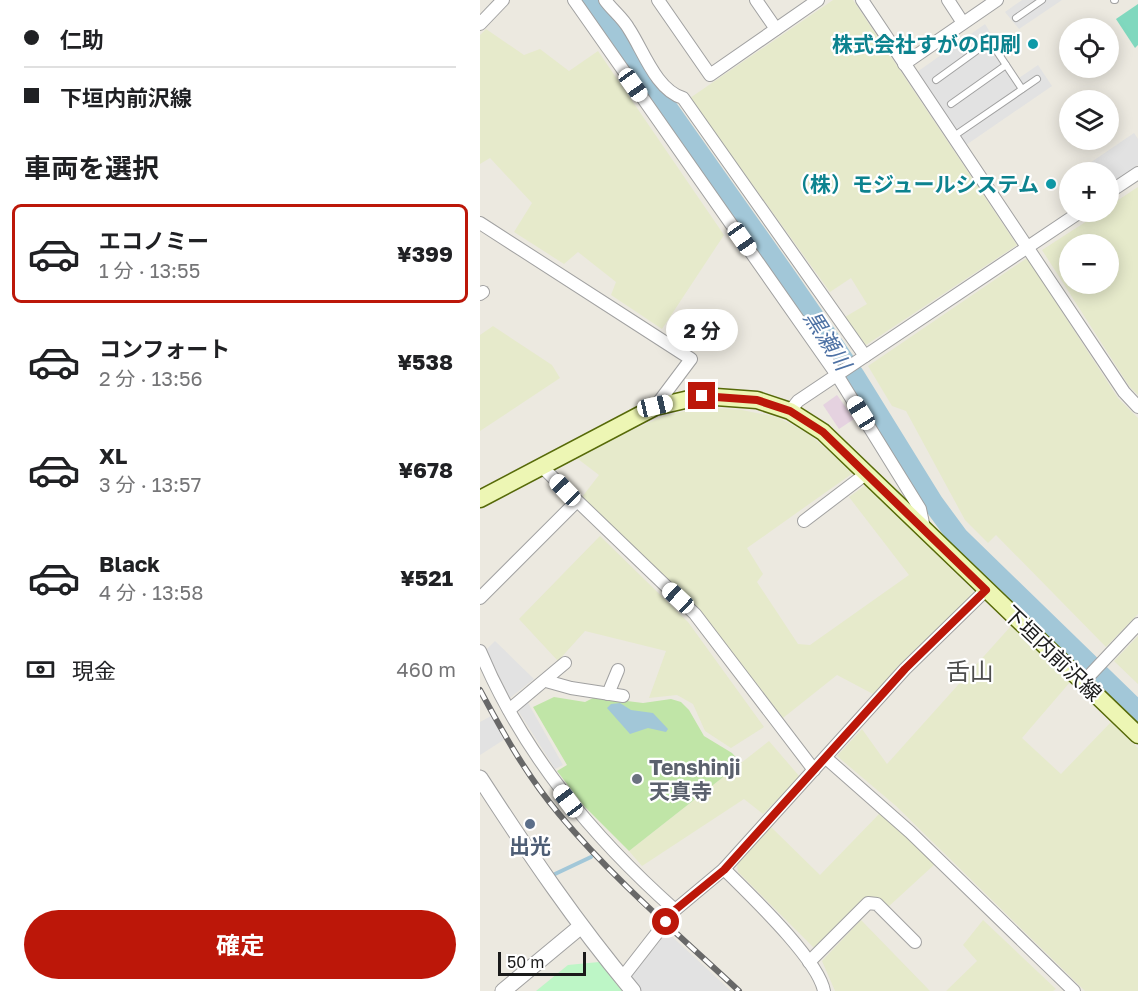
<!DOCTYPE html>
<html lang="ja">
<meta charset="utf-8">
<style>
body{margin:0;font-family:"Golos Text","Noto Sans JP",sans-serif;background:#f6f6f6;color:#202124;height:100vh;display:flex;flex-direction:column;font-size:22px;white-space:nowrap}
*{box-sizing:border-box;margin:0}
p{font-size:20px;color:#757577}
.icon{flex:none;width:33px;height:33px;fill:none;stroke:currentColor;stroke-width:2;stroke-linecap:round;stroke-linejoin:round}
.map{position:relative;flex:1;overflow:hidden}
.side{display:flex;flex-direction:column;background:#fff;width:480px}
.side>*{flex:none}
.guide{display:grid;align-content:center;height:132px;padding:0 24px;background:#fff}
.fabs{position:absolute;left:579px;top:18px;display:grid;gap:12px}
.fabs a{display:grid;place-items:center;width:60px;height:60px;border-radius:50%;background:#fff;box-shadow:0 3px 15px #0003;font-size:30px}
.scale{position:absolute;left:18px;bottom:15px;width:88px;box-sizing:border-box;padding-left:6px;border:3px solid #1a1a1a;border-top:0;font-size:16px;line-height:21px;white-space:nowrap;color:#1a1a1a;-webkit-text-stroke:4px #fff;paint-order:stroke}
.end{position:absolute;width:27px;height:27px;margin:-14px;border:8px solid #bc1709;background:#fff;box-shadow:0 0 0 3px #fff}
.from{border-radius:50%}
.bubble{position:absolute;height:42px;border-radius:21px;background:#fff;box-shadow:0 3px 15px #0003;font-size:20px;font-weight:700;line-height:42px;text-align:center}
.car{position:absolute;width:18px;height:36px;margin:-18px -9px;border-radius:8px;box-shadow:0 0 4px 2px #0007;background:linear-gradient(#fff 24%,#345 0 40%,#fff 0 76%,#345 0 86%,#fff 0)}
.guide b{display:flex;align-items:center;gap:21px;height:57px;font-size:22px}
.guide b+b{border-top:2px solid #e0e0e0}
.guide i{width:15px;height:15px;background:#202124}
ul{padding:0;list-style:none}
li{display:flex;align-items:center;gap:18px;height:99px;margin:0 12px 9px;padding:0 12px;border:3px solid transparent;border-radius:9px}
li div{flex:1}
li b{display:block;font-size:22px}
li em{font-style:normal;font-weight:700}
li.active{border-color:#bc1709}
li>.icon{width:54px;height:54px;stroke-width:1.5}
h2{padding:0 24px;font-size:27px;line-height:72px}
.pay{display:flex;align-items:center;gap:15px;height:66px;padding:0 24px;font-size:22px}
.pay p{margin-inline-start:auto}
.cta{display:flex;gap:12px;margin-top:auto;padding:12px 24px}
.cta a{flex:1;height:69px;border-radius:36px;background:#bc1709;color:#fff;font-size:24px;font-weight:700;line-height:69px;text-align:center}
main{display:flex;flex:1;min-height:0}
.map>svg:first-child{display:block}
</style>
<main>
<section class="side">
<div class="guide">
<b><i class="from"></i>仁助</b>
<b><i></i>下垣内前沢線</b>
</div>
<h2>車両を選択</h2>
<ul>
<li class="active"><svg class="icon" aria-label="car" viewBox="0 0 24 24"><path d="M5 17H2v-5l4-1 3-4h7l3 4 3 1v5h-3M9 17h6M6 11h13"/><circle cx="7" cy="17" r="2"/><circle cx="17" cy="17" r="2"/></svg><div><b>エコノミー</b><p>1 分 · 13:55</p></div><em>¥399</em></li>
<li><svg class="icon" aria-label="car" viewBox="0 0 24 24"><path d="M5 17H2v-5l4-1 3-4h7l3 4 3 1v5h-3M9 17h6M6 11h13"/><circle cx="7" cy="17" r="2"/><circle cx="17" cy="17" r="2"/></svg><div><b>コンフォート</b><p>2 分 · 13:56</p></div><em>¥538</em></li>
<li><svg class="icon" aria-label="car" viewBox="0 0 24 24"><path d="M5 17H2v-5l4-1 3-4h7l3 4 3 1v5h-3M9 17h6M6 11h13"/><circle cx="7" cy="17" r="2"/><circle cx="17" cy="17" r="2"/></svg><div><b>XL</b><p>3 分 · 13:57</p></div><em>¥678</em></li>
<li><svg class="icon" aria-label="car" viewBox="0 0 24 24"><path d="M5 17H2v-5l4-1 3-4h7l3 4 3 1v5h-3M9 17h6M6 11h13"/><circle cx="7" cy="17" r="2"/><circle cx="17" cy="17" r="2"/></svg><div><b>Black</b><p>4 分 · 13:58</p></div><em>¥521</em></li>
</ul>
<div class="pay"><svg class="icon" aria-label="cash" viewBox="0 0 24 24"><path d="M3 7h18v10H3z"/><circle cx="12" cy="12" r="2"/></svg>現金<p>460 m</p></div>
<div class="cta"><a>確定</a></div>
</section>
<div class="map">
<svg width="658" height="991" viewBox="0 0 658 991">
<rect width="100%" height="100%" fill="#ece9e0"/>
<polygon fill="#e5d2e0" points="357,395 374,419 359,429 343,405"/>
<g fill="#e6eacb" fill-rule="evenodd">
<polygon points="353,0 373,0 537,245 386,345 365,317 387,304 371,278 350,292 210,98"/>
<polygon points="6,29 44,55 60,49 89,71 118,51 244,235 182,329 131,295 136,282 98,252 84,264 34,232 52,203 10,158 0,164 0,35"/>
<path d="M658,187V395L649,386L562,250L621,212H628L629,206ZM590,244H628V284H590Z"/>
<polygon points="547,258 638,398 658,418 658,614 626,647 516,535 508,543 485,520 426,411 412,406 388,366"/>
<polygon points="13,326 72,365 80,378 0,431 0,335"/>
<polygon points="223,407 262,410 297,417 329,434 373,473 267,548 283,574 277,582 318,644 330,645 429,575 369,497 387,484 495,593 393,694 357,675 303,718 221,611 102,497 119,475 94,456 184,416"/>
<polygon points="120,536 208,622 284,727 251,748 225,731 213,704 197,695 169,698 186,651 105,631 78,661 39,619"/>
<polygon points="531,626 591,681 542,738 581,774 631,722 658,748 658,991 605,991 416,806 357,756 382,729 407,764"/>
<polygon points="658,636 658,684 634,661"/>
<polygon points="289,741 320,777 283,814 264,799 162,866 149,851"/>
<polygon points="401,812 455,864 407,908 394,898 336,950 258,872 257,865 291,827 340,875"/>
<polygon points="381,920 450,991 355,991 342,961"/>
<polygon points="503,920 576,989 573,991 466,991 497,961 483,945"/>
</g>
<polygon fill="#c0e5a7" points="74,697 105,702 115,697 163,703 191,699 201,702 209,710 224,736 252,753 261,763 149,851 104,806 77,771 87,765 53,707"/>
<polygon fill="#bdf6c6" points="119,962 142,991 56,991 88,965"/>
<polygon fill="#80d8be" points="658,4 658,45 655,48 636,19"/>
<g fill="#e2e2e2">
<polygon points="542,0 582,0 539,29 525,12"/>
<polygon points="505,24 539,78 558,65 572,86 486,145 437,72"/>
<polygon points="654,133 658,139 658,165 629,185 628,172 608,172 604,167"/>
<polygon points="15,641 54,679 30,698 6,650"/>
<polygon points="43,694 83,765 75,769 32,701"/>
<polygon points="11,716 25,739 0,755 0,722"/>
<polygon points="187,932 251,991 161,991 150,978"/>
</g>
<polygon fill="#a2c7d8" points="140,703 151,710 173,713 188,729 186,732 168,728 150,734 127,708 131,704"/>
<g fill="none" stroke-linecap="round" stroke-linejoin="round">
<polyline stroke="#a2c7d8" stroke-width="4" points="75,874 111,857"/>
<polyline stroke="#a2c7d8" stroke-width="21" points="111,0 307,278 375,377 453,503 478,537 658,712"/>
<defs>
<g id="service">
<polyline points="634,0 635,0"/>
<polyline points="536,18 562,0"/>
<polyline points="456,80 510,41 542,89"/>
<polyline points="471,104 526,65"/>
<polyline points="474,136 557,79"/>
</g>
<g id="minor">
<polyline points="94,0 357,375 440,509 444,528"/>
<path d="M125,0C132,10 143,18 149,29C163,50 176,90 203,98L385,356"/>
<polyline points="178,0 230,75 338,0"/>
<polyline points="276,0 296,29"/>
<polyline points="382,0 644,392 658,407"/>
<polyline points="468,0 483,23"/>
<polyline points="0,24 23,0"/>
<polyline points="424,64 517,0"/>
<polyline points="628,193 658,173"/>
<polyline points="0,223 211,359 175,407"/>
<polyline points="0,294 3,292"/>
<polyline points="310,411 318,401 600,212"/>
<polyline points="62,467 215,614 334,770"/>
<polyline points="324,521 387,473"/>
<polyline points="0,598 96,502"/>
<path d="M0,651C43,754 113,837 195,910"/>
<polyline points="609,676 658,624"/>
<polyline points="66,681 91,688 143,696"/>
<polyline points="128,694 138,670"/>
<polyline points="29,710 85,663"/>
<polyline points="346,758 430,832 594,991"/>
<path d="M244,869C269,894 338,959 344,991"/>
<polyline points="329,962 388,903 397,904 435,942"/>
<polyline points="142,978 195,910 244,869 425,669 506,590"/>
</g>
<g id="tertiary">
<path d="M0,778C48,852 96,923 153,991"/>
<polyline points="23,991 100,927"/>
</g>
<polyline id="secondary" points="0,499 175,407 222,396 277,400 310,411 343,432 658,735"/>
</defs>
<use href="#service" stroke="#a1a1a1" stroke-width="8"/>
<use href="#minor" stroke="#a1a1a1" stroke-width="14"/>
<use href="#tertiary" stroke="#a1a1a1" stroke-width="17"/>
<use href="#secondary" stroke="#576a09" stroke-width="19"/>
<use href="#service" stroke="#fff" stroke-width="6"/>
<use href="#minor" stroke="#fff" stroke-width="12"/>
<use href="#tertiary" stroke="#fff" stroke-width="15"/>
<use href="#secondary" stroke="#edf6b4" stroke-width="16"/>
<defs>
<path id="rail" d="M0,690C23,733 47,776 79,814C133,879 198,934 259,991"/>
</defs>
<use href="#rail" stroke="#686868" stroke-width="6"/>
<use href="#rail" stroke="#fff" stroke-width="4" stroke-dasharray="11" stroke-linecap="butt"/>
</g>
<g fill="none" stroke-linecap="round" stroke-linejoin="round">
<polyline stroke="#bc1709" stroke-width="8" points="186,922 195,910 244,870 425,669 506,590 343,432 310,411 277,400 222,396"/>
</g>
<g fill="#0f9aa8" stroke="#fff" stroke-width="2">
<circle cx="553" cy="44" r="6"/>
<circle cx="571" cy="184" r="6"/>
</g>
<circle fill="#6b7280" stroke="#fff" stroke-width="2" cx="157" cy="779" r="6"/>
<circle fill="#5c6f8a" stroke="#fff" stroke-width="2" cx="50" cy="824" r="6"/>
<g text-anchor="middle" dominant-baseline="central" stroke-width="4.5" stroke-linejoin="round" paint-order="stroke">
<g font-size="21" font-weight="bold" fill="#0d838f" stroke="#fff" text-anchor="end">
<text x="541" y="44">株式会社すがの印刷</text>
<text x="559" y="184">（株）モジュールシステム</text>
</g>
<g font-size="21" fill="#1a1a1a" stroke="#fff">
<text transform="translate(573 653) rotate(44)">下垣内前沢線</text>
</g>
<g font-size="21" font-weight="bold" fill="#5b616d" stroke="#fff" text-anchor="start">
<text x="169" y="767">Tenshinji<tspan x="169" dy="24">天真寺</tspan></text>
</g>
<g font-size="21" font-weight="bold" fill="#4e5e75" stroke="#fff">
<text x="50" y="846">出光</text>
</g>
<g font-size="22" font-style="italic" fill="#4d71a4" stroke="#fff">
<text transform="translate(348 340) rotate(57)">黒瀬川</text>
</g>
<g font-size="24" fill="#4d4d4d" stroke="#fff">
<text x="490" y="670">舌山</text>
</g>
</g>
</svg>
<div class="fabs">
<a><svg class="icon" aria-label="locate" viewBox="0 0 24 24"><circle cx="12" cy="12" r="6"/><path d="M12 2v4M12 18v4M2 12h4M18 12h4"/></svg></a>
<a><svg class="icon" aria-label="layers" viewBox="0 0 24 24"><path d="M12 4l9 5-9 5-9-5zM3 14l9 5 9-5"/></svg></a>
<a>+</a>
<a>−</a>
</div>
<div class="scale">50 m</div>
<i class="end from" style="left:186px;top:922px"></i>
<i class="end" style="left:222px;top:396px"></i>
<div class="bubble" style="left:186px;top:309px;width:72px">2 分</div>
<i class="car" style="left:153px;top:85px;rotate:145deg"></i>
<i class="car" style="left:262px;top:239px;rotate:145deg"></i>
<i class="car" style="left:175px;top:406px;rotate:77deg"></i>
<i class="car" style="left:381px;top:413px;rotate:328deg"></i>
<i class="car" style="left:85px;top:490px;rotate:316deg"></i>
<i class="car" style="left:198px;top:598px;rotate:313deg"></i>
<i class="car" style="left:88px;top:801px;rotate:323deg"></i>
</div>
</main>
